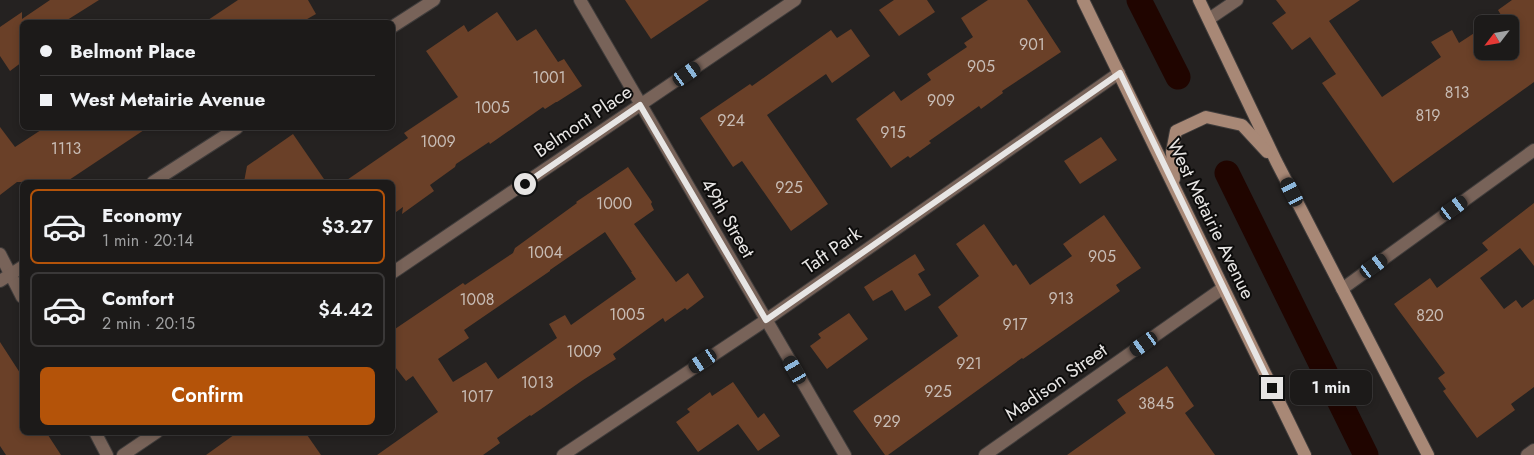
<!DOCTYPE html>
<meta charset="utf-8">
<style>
body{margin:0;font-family:Jost,sans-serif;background:#292726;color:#f1f3f6;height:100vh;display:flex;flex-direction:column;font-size:19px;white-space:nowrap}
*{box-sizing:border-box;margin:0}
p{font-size:16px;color:#a0a1a2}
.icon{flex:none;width:28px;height:28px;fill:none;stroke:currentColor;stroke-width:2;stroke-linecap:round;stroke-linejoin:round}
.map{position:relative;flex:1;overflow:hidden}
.sheet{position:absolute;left:20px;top:180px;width:375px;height:255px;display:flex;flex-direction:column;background:#1c1a19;border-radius:8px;box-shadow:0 2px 8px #0003,0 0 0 1px #3a3838}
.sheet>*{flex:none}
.banner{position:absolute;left:20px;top:20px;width:375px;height:110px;border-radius:8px;box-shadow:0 2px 8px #0003,0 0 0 1px #3a3838;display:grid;align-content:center;height:110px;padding:0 20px;background:#1c1a19}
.needle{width:32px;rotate:239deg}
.buttons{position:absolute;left:1474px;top:15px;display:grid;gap:10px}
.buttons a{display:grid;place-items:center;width:45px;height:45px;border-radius:8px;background:#1c1a19;box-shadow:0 2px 8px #0003,0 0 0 1px #3a3838;font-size:25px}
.end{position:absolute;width:22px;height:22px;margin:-11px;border:6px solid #e7e5e4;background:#111;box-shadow:0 0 0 2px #111}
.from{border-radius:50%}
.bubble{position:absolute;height:35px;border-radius:8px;background:#1c1a19;box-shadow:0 2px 8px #0003,0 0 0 1px #3a3838;font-size:16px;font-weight:600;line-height:35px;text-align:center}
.car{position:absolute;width:15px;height:30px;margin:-15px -8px;border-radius:6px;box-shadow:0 0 4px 1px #0007;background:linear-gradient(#222 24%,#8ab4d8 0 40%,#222 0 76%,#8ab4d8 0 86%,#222 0)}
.banner b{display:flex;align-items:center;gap:18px;height:48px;font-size:19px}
.banner b+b{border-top:1px solid #3a3838}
.banner i{width:12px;height:12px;background:#f1f3f6}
ul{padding:9px 0 0;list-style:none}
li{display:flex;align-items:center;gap:15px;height:75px;margin:0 10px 8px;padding:0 10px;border:2px solid #3a3838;border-radius:8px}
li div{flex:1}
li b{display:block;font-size:19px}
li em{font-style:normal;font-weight:600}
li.selected{border-color:#b45309}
li>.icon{width:45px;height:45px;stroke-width:1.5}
.cta{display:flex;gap:10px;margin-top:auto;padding:10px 20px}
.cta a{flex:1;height:58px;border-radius:8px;background:#b45309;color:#fff;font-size:20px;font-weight:600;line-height:58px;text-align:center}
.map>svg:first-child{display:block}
</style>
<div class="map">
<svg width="1534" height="455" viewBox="0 0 1534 455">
<rect width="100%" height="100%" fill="#252221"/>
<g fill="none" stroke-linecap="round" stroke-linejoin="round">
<g stroke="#200500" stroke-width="25">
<polyline points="1139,0 1178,77"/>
<polyline points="1227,173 1366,455"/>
</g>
</g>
<g fill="#6a4028" fill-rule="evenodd">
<polygon points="50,0 99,0 64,22 22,22 22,62 10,71 0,56 0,27 22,12 22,19"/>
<polygon points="238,0 308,0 316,14 302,22 205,22"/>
<polygon points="625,0 709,0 651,39"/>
<polygon points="894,0 927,0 935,12 899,36 879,10"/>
<polygon points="988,0 1027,0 1061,52 1002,91 1003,93 981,109 979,106 929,141 931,143 910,158 908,156 891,168 856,119 894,91 901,101 931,80 927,74 967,47 964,43 973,37 961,18"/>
<polygon points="1276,0 1360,0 1329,21 1382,97 1441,57 1431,42 1452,30 1459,43 1482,28 1482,51 1510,51 1510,24 1489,24 1501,15 1498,10 1512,0 1534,0 1534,82 1393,183 1322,83 1336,74 1310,37 1292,50 1272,23 1286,13"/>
<polygon points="497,12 517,41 536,29 558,62 564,59 582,86 557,102 556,102 545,109 543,107 490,144 489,142 456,164 455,167 430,185 434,191 402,214 403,207 392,215 392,182 344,182 408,138 404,133 458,97 426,51 464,25 468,32"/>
<polygon points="851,29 870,56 832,83 826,74 767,115 828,204 791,231 742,161 733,167 700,118 750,84 752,86 831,30 837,38"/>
<polygon points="0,127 15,147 44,128 147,128 66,182 17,182 0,195"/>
<polygon points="293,134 326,182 244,182 247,166"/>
<polygon points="1101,137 1117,160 1080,184 1064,161"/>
<path d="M628,167L652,202L651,204L654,210L634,224L676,282L688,273L704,297L687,310L685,308L665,322L663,318L613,354L616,359L583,380L531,416L530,415L497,438L500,443L483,455H377L438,412L413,376L406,381L392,363V331L463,283L465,285L513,253L515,248L577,203L576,202ZM605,232L632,272H631L636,279L571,325L565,315L549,324L557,338L498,379L486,362L453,382L438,359L469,338L464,330L550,271V270Z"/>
<polygon points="1534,203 1534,266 1520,248 1480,278 1504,309 1516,300 1522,308 1534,299 1534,387 1511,404 1515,410 1477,438 1443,391 1446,389 1438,378 1445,373 1394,304 1430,278 1437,288 1488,250 1482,243"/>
<polygon points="1104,215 1141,268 1116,285 1120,291 1023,359 1022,358 888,455 885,455 853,411 958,336 938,307 979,276 956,244 984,224 1013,266 1016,264 1030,285 1072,256 1063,244"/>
<polygon points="915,254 925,270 918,274 931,295 905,311 892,290 873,301 864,287"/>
<polygon points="849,313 868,339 827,369 810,346 821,338 818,334"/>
<polygon points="0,342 22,376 22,432 46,432 61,455 6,455 0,446"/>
<polygon points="1167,366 1194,406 1185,413 1215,455 1067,455 1126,413 1117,400"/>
<polygon points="733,382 758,418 764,413 780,436 758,451 738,424 698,452 676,422 690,412 687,409 710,392 712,396"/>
<polygon points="238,432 305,432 321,455 206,455"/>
</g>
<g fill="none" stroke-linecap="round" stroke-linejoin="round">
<defs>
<g id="minor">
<polyline points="580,0 845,455"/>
<polyline points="1209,19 1237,0"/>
<polyline points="392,27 434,0"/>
<polyline points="153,182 237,128"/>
<polyline points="0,254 22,297"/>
<polyline points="392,273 795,0"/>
<polyline points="0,281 22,267"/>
<polyline points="1342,289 1534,150"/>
<polyline points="95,432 107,455"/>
<polyline points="123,455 157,432"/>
<polyline points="563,455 766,320 1119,73"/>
<polyline points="985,455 1223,288"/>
</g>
<polyline id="tertiary" points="1527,455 1534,450"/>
<g id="secondary">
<polyline points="1083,0 1305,455"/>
<polyline points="1199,0 1276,161 1428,455"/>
<polyline points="1174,179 1172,152 1176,131 1206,117 1242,125 1267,152"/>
</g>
</defs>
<use href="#minor" stroke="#403d3c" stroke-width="14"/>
<use href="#tertiary" stroke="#403d3c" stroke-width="14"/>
<use href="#secondary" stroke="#403d3c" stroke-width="14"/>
<use href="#minor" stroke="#786359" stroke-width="12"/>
<use href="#tertiary" stroke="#786359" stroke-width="12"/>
<use href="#secondary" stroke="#a88876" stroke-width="12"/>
</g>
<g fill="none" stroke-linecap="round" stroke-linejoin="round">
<polyline stroke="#e7e5e4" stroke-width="6" points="525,184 640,105 766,320 1120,73 1272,388"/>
</g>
<g text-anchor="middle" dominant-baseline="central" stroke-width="4" stroke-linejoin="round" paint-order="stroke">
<g font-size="16" fill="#c8bcb5">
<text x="1032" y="44">901</text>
<text x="981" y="66">905</text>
<text x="549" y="77">1001</text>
<text x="1457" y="92">813</text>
<text x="941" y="100">909</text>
<text x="492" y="107">1005</text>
<text x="1428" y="115">819</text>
<text x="731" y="120">924</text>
<text x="893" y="132">915</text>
<text x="438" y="141">1009</text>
<text x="66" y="148">1113</text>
<text x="789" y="187">925</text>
<text x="614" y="203">1000</text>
<text x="545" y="252">1004</text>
<text x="1102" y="256">905</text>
<text x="1061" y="298">913</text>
<text x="477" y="299">1008</text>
<text x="627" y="314">1005</text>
<text x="1430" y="315">820</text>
<text x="1015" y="324">917</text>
<text x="584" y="351">1009</text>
<text x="969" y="363">921</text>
<text x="537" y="382">1013</text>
<text x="938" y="391">925</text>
<text x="477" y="396">1017</text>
<text x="1156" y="403">3845</text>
<text x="887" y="421">929</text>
</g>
<g font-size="19" fill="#e7e5e4" stroke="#0d0c0b">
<text transform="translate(583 121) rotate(-34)">Belmont Place</text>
<text transform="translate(728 218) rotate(60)">49th Street</text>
<text transform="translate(1211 219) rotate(64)">West Metairie Avenue</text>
<text transform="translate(832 250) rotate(-35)">Taft Park</text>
<text transform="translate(1056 382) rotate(-35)">Madison Street</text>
</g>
</g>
</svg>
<div class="buttons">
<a><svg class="needle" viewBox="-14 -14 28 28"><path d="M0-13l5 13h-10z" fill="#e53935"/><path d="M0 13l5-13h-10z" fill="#a0a1a2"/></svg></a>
</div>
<i class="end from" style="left:525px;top:184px"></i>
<i class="end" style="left:1272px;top:388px"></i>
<div class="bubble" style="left:1290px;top:370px;width:82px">1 min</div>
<i class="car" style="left:687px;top:74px;rotate:55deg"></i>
<i class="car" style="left:1292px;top:192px;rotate:333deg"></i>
<i class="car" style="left:1454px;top:208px;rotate:54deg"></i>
<i class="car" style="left:1374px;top:266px;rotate:54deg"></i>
<i class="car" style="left:1144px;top:344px;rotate:235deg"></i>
<i class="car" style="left:703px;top:361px;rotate:236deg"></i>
<i class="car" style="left:795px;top:370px;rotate:330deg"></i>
<div class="banner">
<b><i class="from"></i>Belmont Place</b>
<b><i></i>West Metairie Avenue</b>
</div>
<section class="sheet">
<ul>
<li class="selected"><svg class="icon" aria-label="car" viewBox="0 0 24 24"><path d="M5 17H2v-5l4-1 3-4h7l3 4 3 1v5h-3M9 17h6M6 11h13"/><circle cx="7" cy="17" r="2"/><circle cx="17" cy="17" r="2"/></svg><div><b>Economy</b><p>1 min · 20:14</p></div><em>$3.27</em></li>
<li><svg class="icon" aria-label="car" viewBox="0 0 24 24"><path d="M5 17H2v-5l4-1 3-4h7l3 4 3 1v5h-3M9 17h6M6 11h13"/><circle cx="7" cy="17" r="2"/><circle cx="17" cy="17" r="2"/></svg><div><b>Comfort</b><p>2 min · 20:15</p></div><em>$4.42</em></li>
</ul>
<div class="cta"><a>Confirm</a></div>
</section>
</div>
